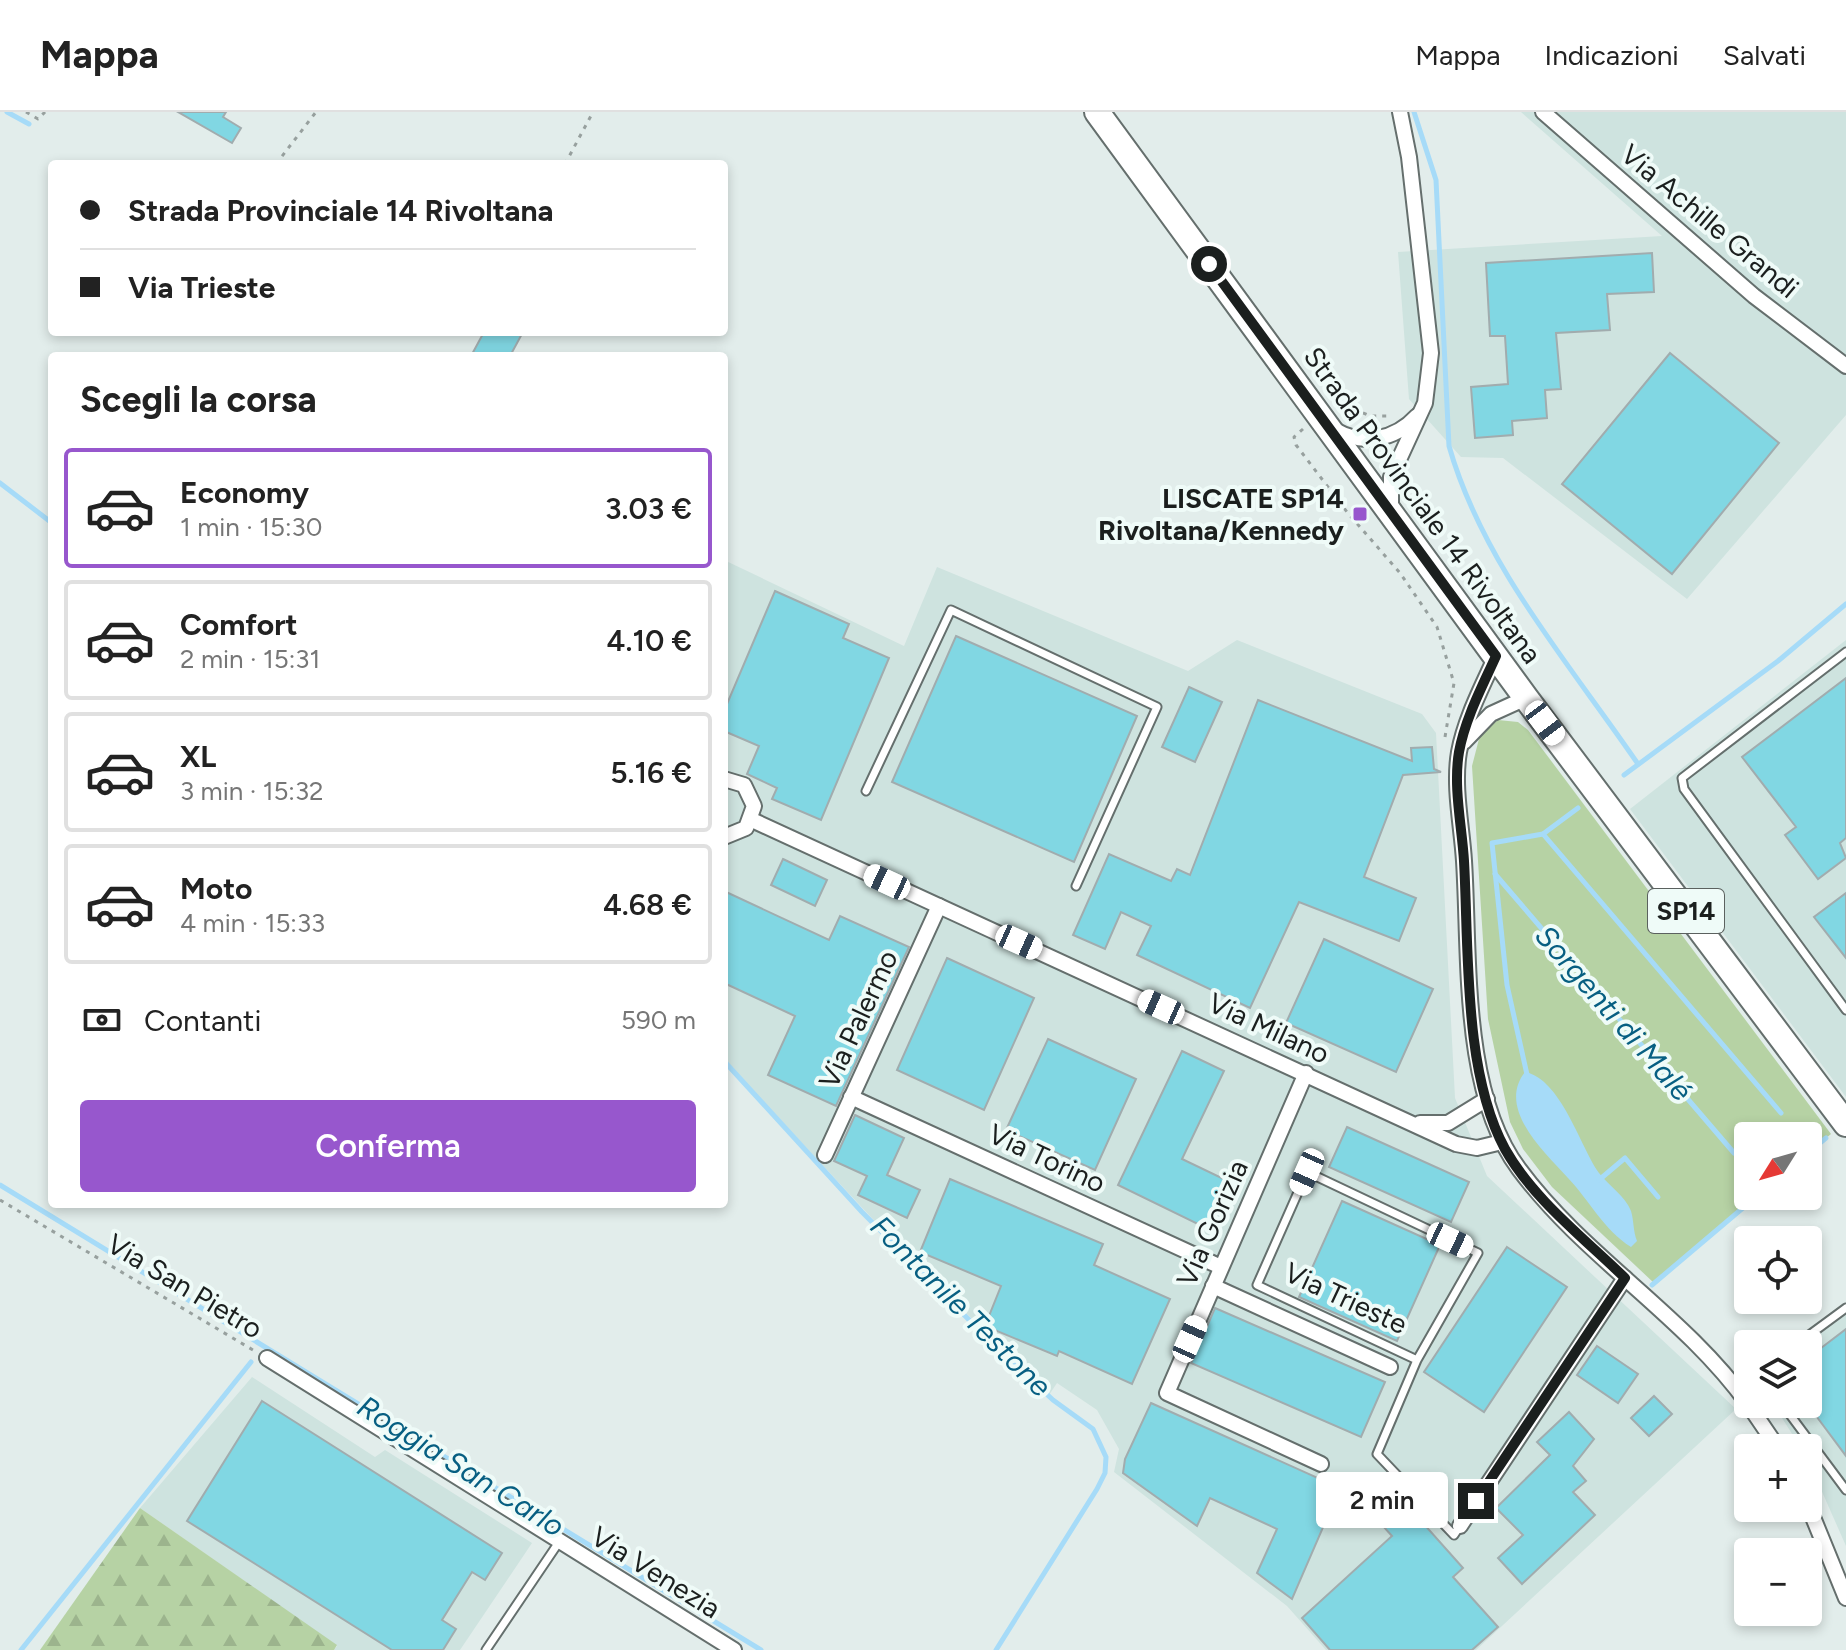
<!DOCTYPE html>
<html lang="it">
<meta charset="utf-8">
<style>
body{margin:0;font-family:Figtree,sans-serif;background:#f6f6f6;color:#222;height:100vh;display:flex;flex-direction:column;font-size:30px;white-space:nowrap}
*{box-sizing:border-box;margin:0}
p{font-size:26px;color:#767676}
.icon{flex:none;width:44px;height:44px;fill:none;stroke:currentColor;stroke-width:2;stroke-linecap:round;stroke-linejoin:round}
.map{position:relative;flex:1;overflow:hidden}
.sheet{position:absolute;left:48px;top:240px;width:680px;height:856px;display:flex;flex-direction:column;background:#fff;border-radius:8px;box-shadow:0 4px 12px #0003}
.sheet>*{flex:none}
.banner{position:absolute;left:48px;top:48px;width:680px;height:176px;border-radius:8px;box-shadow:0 4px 12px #0003;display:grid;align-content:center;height:176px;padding:0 32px;background:#fff}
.needle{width:52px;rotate:233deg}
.fabs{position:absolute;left:1734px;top:1010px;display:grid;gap:16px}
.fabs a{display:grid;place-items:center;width:88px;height:88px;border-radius:8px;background:#fff;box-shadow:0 4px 12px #0003;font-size:40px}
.end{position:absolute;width:36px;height:36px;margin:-18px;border:10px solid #1b1f1e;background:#fff;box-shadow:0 0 0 4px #fff}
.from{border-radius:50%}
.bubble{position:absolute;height:56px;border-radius:8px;background:#fff;box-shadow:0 4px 12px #0003;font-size:26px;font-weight:600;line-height:56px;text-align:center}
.car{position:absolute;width:24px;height:48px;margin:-24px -12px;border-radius:10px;box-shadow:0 0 6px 2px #0007;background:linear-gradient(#fff 24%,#345 0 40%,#fff 0 76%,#345 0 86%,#fff 0)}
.banner b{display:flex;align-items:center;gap:28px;height:76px;font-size:30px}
.banner b+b{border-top:2px solid #e0e0e0}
.banner i{width:20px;height:20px;background:#222}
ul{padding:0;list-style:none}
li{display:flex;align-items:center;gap:24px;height:120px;margin:0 16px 12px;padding:0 16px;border:4px solid #e0e0e0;border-radius:8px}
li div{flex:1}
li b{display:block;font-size:30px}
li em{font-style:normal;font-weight:600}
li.selected{border-color:#9757cd}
li>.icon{width:72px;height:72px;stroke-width:1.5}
h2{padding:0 32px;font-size:36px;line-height:96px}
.pay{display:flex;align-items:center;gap:20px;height:88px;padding:0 32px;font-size:30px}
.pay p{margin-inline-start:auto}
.cta{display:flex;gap:16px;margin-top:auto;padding:16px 32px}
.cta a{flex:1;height:92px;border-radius:8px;background:#9757cd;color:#fff;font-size:32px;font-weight:600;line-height:92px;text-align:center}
header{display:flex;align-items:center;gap:48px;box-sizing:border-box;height:112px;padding:0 40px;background:#fff;border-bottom:2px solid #e0e0e0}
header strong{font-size:38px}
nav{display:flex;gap:44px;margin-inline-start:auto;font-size:28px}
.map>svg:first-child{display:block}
</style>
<header>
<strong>Mappa</strong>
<nav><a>Mappa</a><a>Indicazioni</a><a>Salvati</a></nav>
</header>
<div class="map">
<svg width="1846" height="1538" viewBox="0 0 1846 1538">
<defs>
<pattern id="forest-firs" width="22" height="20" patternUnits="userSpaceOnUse" patternTransform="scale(2)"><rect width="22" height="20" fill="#b6d2a4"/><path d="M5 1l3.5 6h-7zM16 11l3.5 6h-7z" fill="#9cb48d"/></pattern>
</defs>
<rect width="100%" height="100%" fill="#e2edeb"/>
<g fill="#cee3df">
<polygon points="1521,0 1846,0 1846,303 1687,487 1503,346 1461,345 1409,287 1398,140 1662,124"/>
<polygon points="724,448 904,534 937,455 1188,559 1237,528 1422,602 1436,621 1455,986 1487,1064 1736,1297 1476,1538 1326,1538 1287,1494 1114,1360 1119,1337 1097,1298 1057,1271 1049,1283 895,1131 724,947"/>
<polygon points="1846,528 1846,985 1630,697"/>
<polygon points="1846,1192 1846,1434 1808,1348 1808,1336 1801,1336 1773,1292 1808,1292 1808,1232 1793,1232"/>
<polygon points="252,1265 375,1345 385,1338 532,1431 460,1538 334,1538 337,1534 140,1396"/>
</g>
<polygon fill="#b6d2a4" points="1498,608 1518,610 1528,618 1831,1022 1808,1041 1808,1024 1748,1024 1748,1084 1757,1084 1654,1171 1552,1075 1523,1037 1510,1010 1488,907 1472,654 1480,623"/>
<polygon fill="url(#forest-firs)" points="140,1396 337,1533 334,1538 40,1538"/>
<path fill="#a6dbf8" d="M1525,960C1561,967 1580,1034 1599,1061C1609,1074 1625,1084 1631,1099C1634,1109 1633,1119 1637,1129L1631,1135C1604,1118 1589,1088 1568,1066C1545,1040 1496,997 1525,960Z"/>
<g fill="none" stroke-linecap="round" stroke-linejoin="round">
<g stroke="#a6dbf8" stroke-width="5">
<polyline points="7,0 29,12"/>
<path d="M1414,0L1436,68L1449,334C1483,453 1569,551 1638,652"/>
<polyline points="0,371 52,411"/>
<polyline points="1624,663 1778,549 1846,492"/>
<polyline points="1543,722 1781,1001"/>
<polyline points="1495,762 1734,1041"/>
<polyline points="724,949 862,1100 994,1233 1053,1288 1093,1317 1106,1345 1105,1361 1097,1377 996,1538"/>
<polyline points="1528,967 1507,873 1492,731 1543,722 1578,696"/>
<polyline points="1808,1041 1826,1026"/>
<polyline points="1599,1068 1625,1046 1658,1085"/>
<polyline points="0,1073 761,1538"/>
<polyline points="1652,1173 1757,1084"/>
<polyline points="21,1538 251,1250"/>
</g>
</g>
<g fill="#81d7e3" stroke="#a1acae" stroke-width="2">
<polygon points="178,0 226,0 223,5 241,16 232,31"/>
<polygon points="1652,141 1654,180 1607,182 1610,218 1556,221 1561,277 1545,278 1547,306 1512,309 1513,323 1475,326 1471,275 1508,272 1505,224 1490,224 1486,151"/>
<polygon points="484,220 523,220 510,244 471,244"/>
<polygon points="1670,241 1779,331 1672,462 1562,372"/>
<polygon points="775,479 849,512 843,526 889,546 821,708 772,687 777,676 747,662 759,634 724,619 724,599"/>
<polygon points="956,524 1137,604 1074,750 892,670"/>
<polygon points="1846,566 1846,726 1840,731 1846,746 1818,767 1785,723 1796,715 1742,645"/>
<polygon points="1189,575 1222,590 1195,650 1162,635"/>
<polygon points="1258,588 1412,649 1411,636 1432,635 1434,657 1441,660 1403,663 1364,765 1416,786 1399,829 1299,790 1250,896 1137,843 1151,814 1121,800 1105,837 1073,823 1109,742 1171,769 1177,757 1190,763"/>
<polygon points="783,747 827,768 815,794 771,773"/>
<polygon points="724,779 829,828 840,804 909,835 836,994 768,963 795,904 724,871"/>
<polygon points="1846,781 1846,846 1814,805"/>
<polygon points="1324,827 1433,877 1396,960 1286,911"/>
<polygon points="947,846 1034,886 984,998 897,958"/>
<polygon points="1048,927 1136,967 1095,1058 1006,1018"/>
<polygon points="1182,939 1224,959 1182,1047 1230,1070 1208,1117 1118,1073"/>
<polygon points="855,1003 904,1026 887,1063 920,1078 907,1106 858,1083 867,1064 834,1049"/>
<polygon points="1347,1015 1469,1070 1451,1110 1329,1055"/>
<polygon points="950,1067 1103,1132 1094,1153 1170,1187 1132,1272 1059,1239 1057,1244 985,1214 1001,1174 920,1140"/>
<polygon points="1342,1089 1440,1133 1397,1229 1299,1185"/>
<polygon points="1507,1135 1567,1175 1484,1300 1424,1260"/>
<polygon points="1215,1196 1385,1270 1361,1325 1191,1251"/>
<polygon points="1846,1217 1846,1344 1808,1293 1808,1246"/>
<polygon points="1597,1234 1638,1262 1618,1291 1577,1263"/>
<polygon points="1654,1284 1672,1302 1649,1324 1631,1306"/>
<polygon points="262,1289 502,1441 485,1468 472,1460 442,1508 456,1517 443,1538 392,1538 187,1409"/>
<polygon points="1151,1291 1340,1376 1292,1487 1257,1461 1277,1417 1210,1386 1197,1414 1123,1361 1125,1347"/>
<polygon points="1569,1300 1594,1327 1573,1354 1586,1369 1573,1380 1595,1403 1522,1472 1498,1446 1523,1423 1496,1396 1550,1343 1537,1330"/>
<polygon points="1398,1383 1463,1456 1453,1465 1498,1515 1472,1538 1330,1538 1302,1506 1392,1424 1374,1404"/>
</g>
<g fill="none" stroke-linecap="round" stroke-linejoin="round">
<defs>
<g id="lane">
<polyline points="1846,540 1682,666 1684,677 1846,898"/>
<polyline points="866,679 951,498 1157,595 1076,774"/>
<polyline points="1797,1232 1846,1196"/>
<polyline points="1417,1248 1257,1173 1307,1060 1478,1141 1417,1248 1377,1342 1454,1423 1460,1414"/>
<polyline points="1782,1292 1846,1378"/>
<polyline points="486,1538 559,1430"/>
</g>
<g id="street">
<polyline points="1543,0 1754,184 1846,254"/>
<path d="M1335,318C1363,334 1395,328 1417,304"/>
<polyline points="1391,397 1391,365 1425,291 1431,241 1409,45 1400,0"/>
<path d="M1496,544C1482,575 1465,607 1459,640C1453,675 1462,715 1464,749C1470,842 1461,980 1519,1057C1584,1145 1684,1203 1748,1292"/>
<polyline points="1464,630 1491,602 1526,586"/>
<polyline points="724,667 744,673 754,694 746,716 724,725"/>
<polyline points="752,708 1456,1032 1477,1036 1502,1030"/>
<polyline points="1306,961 1167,1281 1321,1352"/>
<polyline points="851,985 1221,1155"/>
<polyline points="1420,1011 1448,1011 1487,987"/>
<polyline points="825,1043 939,794"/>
<polyline points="1213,1174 1390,1255"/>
<polyline points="267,1246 734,1538"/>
<polyline points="1748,1292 1778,1336"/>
<polyline points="1808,1393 1846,1486"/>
<polyline points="1460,1414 1625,1166"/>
</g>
<polyline id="primary" points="1097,0 1526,586 1846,1012"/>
</defs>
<use href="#lane" stroke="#656f6d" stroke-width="11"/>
<use href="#street" stroke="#656f6d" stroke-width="18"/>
<use href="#primary" stroke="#656f6d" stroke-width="28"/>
<g stroke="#97a09e" stroke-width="3" stroke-dasharray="4 6" stroke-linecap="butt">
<polyline points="26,0 38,7 45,0"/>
<polyline points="276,52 316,0"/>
<polyline points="565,52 593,0"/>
<polyline points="1335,294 1343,292 1370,304 1392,304"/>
<polyline points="1303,317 1294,325 1296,333 1347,400 1400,461 1437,515 1454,571 1445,625"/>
<polyline points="0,1088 253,1238"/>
</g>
<use href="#lane" stroke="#fff" stroke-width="7"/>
<use href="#street" stroke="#fff" stroke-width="14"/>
<use href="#primary" stroke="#fff" stroke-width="24"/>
</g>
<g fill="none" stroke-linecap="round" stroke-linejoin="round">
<path stroke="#1b1f1e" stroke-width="10" d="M1209,152L1496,544C1482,575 1465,607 1459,640C1453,675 1462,715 1464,749C1469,836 1463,960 1505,1037C1533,1087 1584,1126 1625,1166L1476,1389"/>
</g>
<rect fill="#9757cd" stroke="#effbf8" stroke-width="3" x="1352" y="394" width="16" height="16" rx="4"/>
<g text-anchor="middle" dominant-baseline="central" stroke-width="8" stroke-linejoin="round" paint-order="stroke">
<rect fill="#effbf8" stroke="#5b615f" stroke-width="2" x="1648" y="777" width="76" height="44" rx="6"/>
<g font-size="26" font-weight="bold" fill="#1b1f1e">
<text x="1686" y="799">SP14</text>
</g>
<g font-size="28" fill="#1b1f1e" stroke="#effbf8">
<text transform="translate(1710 109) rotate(40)">Via Achille Grandi</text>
<text transform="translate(1423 393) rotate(54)">Strada Provinciale 14 Rivoltana</text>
<text transform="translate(858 907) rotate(-65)">Via Palermo</text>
<text transform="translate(1269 916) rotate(25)">Via Milano</text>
<text transform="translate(1047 1046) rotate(25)">Via Torino</text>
<text transform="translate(1212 1111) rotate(-66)">Via Gorizia</text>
<text transform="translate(185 1174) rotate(31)">Via San Pietro</text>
<text transform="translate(1346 1186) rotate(25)">Via Trieste</text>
<text transform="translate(656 1460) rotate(32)">Via Venezia</text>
</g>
<g font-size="28" font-weight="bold" fill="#1b1f1e" stroke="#effbf8" text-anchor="end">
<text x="1344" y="386">LISCATE SP14<tspan x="1344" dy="32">Rivoltana/Kennedy</tspan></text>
</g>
<g font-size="30" font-style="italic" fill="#075f82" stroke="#effbf8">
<text transform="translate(1614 901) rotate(49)">Sorgenti di Malé</text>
<text transform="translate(961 1194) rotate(45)">Fontanile Testone</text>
<text transform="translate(461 1354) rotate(32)">Roggia San Carlo</text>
</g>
</g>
</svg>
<div class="fabs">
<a><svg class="needle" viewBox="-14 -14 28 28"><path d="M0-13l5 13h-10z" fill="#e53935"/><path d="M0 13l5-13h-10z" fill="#767676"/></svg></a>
<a><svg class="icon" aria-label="locate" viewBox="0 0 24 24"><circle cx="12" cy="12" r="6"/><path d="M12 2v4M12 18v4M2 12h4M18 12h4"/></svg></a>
<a><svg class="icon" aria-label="layers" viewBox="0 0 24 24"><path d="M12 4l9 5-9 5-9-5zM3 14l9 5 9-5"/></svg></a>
<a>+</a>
<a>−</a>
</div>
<i class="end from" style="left:1209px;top:152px"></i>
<i class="end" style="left:1476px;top:1389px"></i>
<div class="bubble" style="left:1316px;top:1360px;width:132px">2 min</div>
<i class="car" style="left:1545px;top:611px;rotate:143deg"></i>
<i class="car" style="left:887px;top:770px;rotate:295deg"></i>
<i class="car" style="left:1019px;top:830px;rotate:114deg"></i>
<i class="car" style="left:1161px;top:895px;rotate:294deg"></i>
<i class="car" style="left:1307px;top:1060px;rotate:204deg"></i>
<i class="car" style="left:1450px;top:1128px;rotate:115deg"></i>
<i class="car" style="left:1190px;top:1227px;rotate:24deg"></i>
<div class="banner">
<b><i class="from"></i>Strada Provinciale 14 Rivoltana</b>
<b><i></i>Via Trieste</b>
</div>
<section class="sheet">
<h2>Scegli la corsa</h2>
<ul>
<li class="selected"><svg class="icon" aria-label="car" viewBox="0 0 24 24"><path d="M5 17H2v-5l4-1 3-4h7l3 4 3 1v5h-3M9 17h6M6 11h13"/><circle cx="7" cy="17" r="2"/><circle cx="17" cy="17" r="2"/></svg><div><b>Economy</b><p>1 min · 15:30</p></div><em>3.03 €</em></li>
<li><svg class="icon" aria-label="car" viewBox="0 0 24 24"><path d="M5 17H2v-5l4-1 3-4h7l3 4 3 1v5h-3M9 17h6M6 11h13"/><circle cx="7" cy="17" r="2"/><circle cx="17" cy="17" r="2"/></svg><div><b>Comfort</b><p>2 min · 15:31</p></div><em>4.10 €</em></li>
<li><svg class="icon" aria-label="car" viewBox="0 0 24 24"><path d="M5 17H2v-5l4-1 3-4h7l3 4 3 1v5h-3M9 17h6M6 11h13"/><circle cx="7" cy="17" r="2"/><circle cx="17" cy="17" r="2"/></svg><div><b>XL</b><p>3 min · 15:32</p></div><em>5.16 €</em></li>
<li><svg class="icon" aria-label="car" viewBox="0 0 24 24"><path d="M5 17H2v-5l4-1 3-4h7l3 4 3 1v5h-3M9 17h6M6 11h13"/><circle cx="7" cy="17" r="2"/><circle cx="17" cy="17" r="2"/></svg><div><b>Moto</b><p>4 min · 15:33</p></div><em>4.68 €</em></li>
</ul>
<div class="pay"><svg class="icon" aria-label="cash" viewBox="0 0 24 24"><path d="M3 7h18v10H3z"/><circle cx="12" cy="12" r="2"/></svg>Contanti<p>590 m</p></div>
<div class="cta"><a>Conferma</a></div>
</section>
</div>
